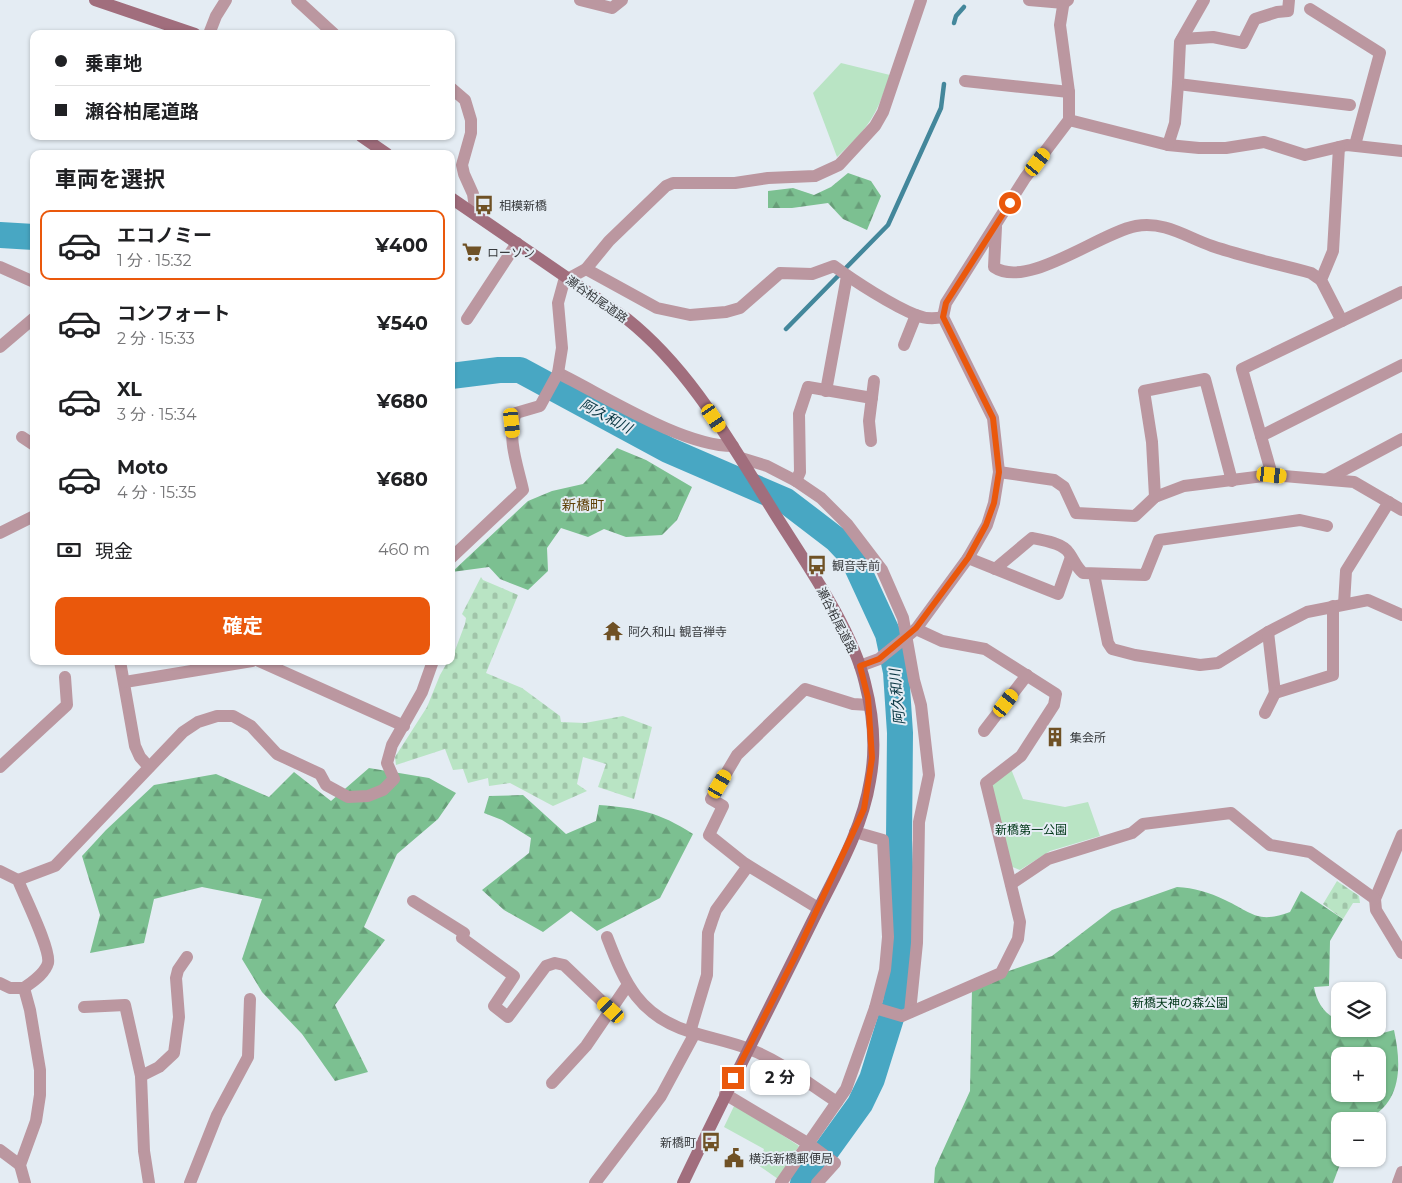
<!DOCTYPE html>
<html lang="ja">
<meta charset="utf-8">
<style>
body{margin:0;font-family:Montserrat,"Noto Sans JP",sans-serif;background:#f6f6f6;color:#202124;height:100vh;display:flex;flex-direction:column;font-size:19px;white-space:nowrap}
*{box-sizing:border-box;margin:0}
p{font-size:16px;color:#757577}
.icon{flex:none;width:28px;height:28px;fill:none;stroke:currentColor;stroke-width:2;stroke-linecap:round;stroke-linejoin:round}
.map{position:relative;flex:1;overflow:hidden}
.panel{position:absolute;left:30px;top:150px;width:425px;height:515px;display:flex;flex-direction:column;background:#fff;border-radius:10px;box-shadow:0 1px 4px #0004}
.panel>*{flex:none}
.banner{position:absolute;left:30px;top:30px;width:425px;height:110px;border-radius:10px;box-shadow:0 1px 4px #0004;display:grid;align-content:center;height:110px;padding:0 25px;background:#fff}
.tools{position:absolute;left:1331px;top:982px;display:grid;gap:10px}
.tools a{display:grid;place-items:center;width:55px;height:55px;border-radius:10px;background:#fff;box-shadow:0 1px 4px #0004;font-size:25px}
.end{position:absolute;width:22px;height:22px;margin:-11px;border:6px solid #ea580c;background:#fff;box-shadow:0 0 0 2px #fff}
.from{border-radius:50%}
.bubble{position:absolute;height:35px;border-radius:10px;background:#fff;box-shadow:0 1px 4px #0004;font-size:16px;font-weight:700;line-height:35px;text-align:center}
.car{position:absolute;width:15px;height:30px;margin:-15px -8px;border-radius:6px;box-shadow:0 0 4px 1px #0007;background:linear-gradient(#f5c518 24%,#345 0 40%,#f5c518 0 76%,#345 0 86%,#f5c518 0)}
.banner b{display:flex;align-items:center;gap:18px;height:48px;font-size:19px}
.banner b+b{border-top:1px solid #e0e0e0}
.banner i{width:12px;height:12px;background:#202124}
ul{padding:0;list-style:none}
li{display:flex;align-items:center;gap:15px;height:70px;margin:0 10px 8px;padding:0 15px;border:2px solid transparent;border-radius:10px}
li div{flex:1}
li b{display:block;font-size:19px}
li em{font-style:normal;font-weight:700}
li.on{border-color:#ea580c}
li>.icon{width:45px;height:45px;stroke-width:1.5}
h2{padding:0 25px;font-size:22px;line-height:60px}
.pay{display:flex;align-items:center;gap:12px;height:55px;padding:0 25px;font-size:19px}
.pay p{margin-inline-start:auto}
.cta{display:flex;gap:10px;margin-top:auto;padding:10px 25px}
.cta a{flex:1;height:58px;border-radius:10px;background:#ea580c;color:#fff;font-size:20px;font-weight:700;line-height:58px;text-align:center}
.map>svg:first-child{display:block}
</style>
<div class="map">
<svg width="1402" height="1183" viewBox="0 0 1402 1183">
<defs>
<pattern id="forest-firs" width="22" height="20" patternUnits="userSpaceOnUse" patternTransform="scale(1.25)"><rect width="22" height="20" fill="#7cc091"/><path d="M5 1l3.5 6h-7zM16 11l3.5 6h-7z" fill="#679d78"/></pattern>
<pattern id="cemetery-stones" width="16" height="16" patternUnits="userSpaceOnUse" patternTransform="scale(1.25)"><rect width="16" height="16" fill="#b9e4c4"/><path d="M2 7V4a2 2 0 0 1 4 0v3zM10 15v-3a2 2 0 0 1 4 0v3z" fill="#a0c4a9"/></pattern>
</defs>
<rect width="100%" height="100%" fill="#e4ecf3"/>
<g fill="#b9e4c4">
<path d="M841,63L890,75C876,117 869,127 837,157L813,93Z"/>
<polygon points="1011,769 1023,799 1065,807 1088,802 1100,836 1050,851 1020,870 1010,866 991,785"/>
<polygon points="735,1104 799,1146 778,1179 758,1165 764,1149 724,1127"/>
</g>
<g fill="url(#forest-firs)" fill-rule="evenodd">
<polygon points="848,173 871,181 881,196 867,230 843,219 828,203 792,208 768,208 768,191 793,188 814,195 831,187"/>
<polygon points="617,448 646,460 692,487 677,520 662,535 626,537 604,529 588,537 561,528 547,548 548,571 528,590 500,579 489,567 452,572 528,501 552,491 583,484"/>
<polygon points="369,768 429,778 456,793 438,819 397,854 364,927 385,940 335,1005 368,1072 335,1081 302,1034 262,992 242,959 262,899 202,887 154,899 144,943 90,953 100,915 82,856 106,830 154,785 216,774 269,797 294,772 331,801"/>
<path d="M523,795L566,834L596,821L599,805C638,808 659,812 693,834L660,898L597,931L571,911L543,932L504,910L482,890L529,853L531,838L502,820L484,813L489,796Z"/>
<path d="M1177,887C1194,888 1209,892 1225,900C1253,913 1257,924 1290,912L1301,891L1343,919L1330,941L1329,986L1314,987C1317,1003 1324,1014 1340,1021V1029H1361L1375,1035L1394,1030C1402,1067 1402,1105 1363,1121C1357,1123 1347,1121 1340,1121V1159H1342L1333,1183H934L935,1168L970,1091L972,988L1006,972L1052,956L1112,910ZM1340,1056H1378V1094H1340Z"/>
</g>
<g fill="url(#cemetery-stones)">
<polygon points="481,577 483,580 518,595 486,673 522,688 560,716 561,722 585,723 623,716 652,727 634,799 598,787 606,764 583,757 577,784 587,791 553,806 510,783 489,786 488,778 468,783 463,769 453,770 445,749 396,765 395,757 427,707 440,675 448,661 451,661 465,624 466,618 462,614"/>
<polygon points="1337,881 1359,896 1360,903 1353,903 1343,919 1323,904"/>
</g>
<g fill="none" stroke-linecap="round" stroke-linejoin="round">
<g stroke="#43879b" stroke-width="4.5">
<polyline points="954,23 956,16 964,7"/>
<polyline points="786,329 888,225 941,108 944,84"/>
</g>
<g stroke="#48a7c3" stroke-width="26">
<polyline points="0,235 34,237"/>
<polyline points="451,376 499,370 520,370 668,450 786,501 837,540 852,556 888,634 896,672 900,733 899,840 902,921 896,1002 872,1079 860,1104 803,1183"/>
</g>
<g stroke="#bb97a0" stroke-width="12">
<polyline points="297,0 334,34"/>
<polyline points="580,0 612,8 622,0"/>
<polyline points="1029,0 1064,3 1068,0"/>
<polyline points="1204,0 1180,42 1178,84 1350,105"/>
<polyline points="1310,9 1380,53 1355,145"/>
<polyline points="209,34 216,16 226,0"/>
<polyline points="1182,39 1213,37 1243,43 1255,19 1277,12 1288,11 1289,0"/>
<polyline points="965,81 1069,92"/>
<polyline points="451,88 465,100 471,120 471,133 462,165 464,174 473,194 476,215"/>
<polyline points="1069,120 1168,145 1199,148 1226,148 1264,142 1305,155 1347,145 1402,151"/>
<polyline points="1168,145 1175,123 1178,84"/>
<polyline points="1339,147 1333,251 1321,280 1342,321"/>
<path d="M996,227L994,267C1027,290 1099,233 1136,226C1165,221 1186,237 1212,246C1244,257 1278,264 1311,273L1321,280"/>
<polyline points="0,267 34,282"/>
<path d="M586,269L657,308L690,315L726,312L740,308L780,273L812,274L834,266C854,281 893,306 916,315C925,319 934,319 943,317"/>
<polyline points="467,319 517,243"/>
<polyline points="904,345 916,315"/>
<polyline points="0,347 34,318"/>
<path d="M558,373C605,396 682,446 733,446"/>
<polyline points="826,391 847,276"/>
<polyline points="1261,436 1402,365"/>
<polyline points="22,437 34,445"/>
<polyline points="871,441 869,421 874,381"/>
<polyline points="741,458 767,466 796,481 821,498 847,524 882,570 903,618 914,680 921,705 929,775 919,822 917,943 910,1012"/>
<polyline points="999,472 1054,480 1064,487 1076,513 1135,516 1155,497 1184,486 1272,475 1354,482 1402,510"/>
<polyline points="1272,475 1242,369 1402,292"/>
<polyline points="1327,479 1402,439"/>
<polyline points="796,481 800,472 799,414 808,387 872,398"/>
<polyline points="1155,497 1152,442 1144,391 1205,379 1232,481"/>
<polyline points="0,533 34,516"/>
<path d="M451,558L523,490C518,467 506,436 516,413L540,406L558,373L562,348L558,303L564,281L586,269L609,241L666,186L673,183H735L768,178L815,176L839,165L875,126L883,112L921,0"/>
<polyline points="968,558 1058,594 1071,557"/>
<path d="M995,569L1032,538C1043,540 1063,543 1069,553C1074,560 1076,567 1083,573L1145,575L1159,540L1300,520L1327,526"/>
<polyline points="1094,574 1108,643 1112,649 1135,655 1200,665 1218,663 1268,632 1307,612 1368,600 1402,615"/>
<polyline points="1344,604 1346,571 1389,502"/>
<polyline points="1268,632 1275,693 1333,675 1333,606"/>
<polyline points="120,661 135,746 140,757 149,767"/>
<polyline points="259,661 404,726"/>
<polyline points="860,666 879,659 916,629 968,558 987,525 994,503 999,472 993,418 943,317 946,303 1025,178 1069,120 1069,92 1060,25 1064,0"/>
<polyline points="125,682 252,661"/>
<polyline points="1265,713 1275,693"/>
<polyline points="984,731 1027,675"/>
<polyline points="0,767 67,705 65,677"/>
<polyline points="1402,835 1375,899 1376,910 1402,953"/>
<path d="M0,871L18,880C24,896 51,949 48,963C45,974 32,982 24,988H10L0,983"/>
<polyline points="18,880 55,866 183,732 198,722 217,716 233,716 251,726 277,754 320,774 326,785 348,797 368,796 383,790 394,779 387,763 392,745 422,692 433,661"/>
<polyline points="1011,884 1048,859 1132,833 1143,824 1231,813 1270,845 1310,852 1375,899"/>
<polyline points="413,901 464,933 462,938 514,976 494,1006 508,1017 546,966 555,963 564,965 611,1010"/>
<polyline points="818,908 744,863 709,835 723,806 711,799 737,755 805,689 853,704 869,705"/>
<path d="M607,937C625,984 639,1016 691,1032C710,1038 731,1042 749,1049C781,1061 809,1084 837,1102"/>
<polyline points="24,988 30,1010 40,1070 40,1095 36,1121 20,1165 25,1183"/>
<polyline points="84,1007 125,1005 141,1076 144,1151 149,1183"/>
<polyline points="875,1008 902,1016 1001,973 1018,939 1020,922 986,783 1021,756 1054,705 1056,694 985,649 942,641 916,629"/>
<polyline points="690,1032 707,975 708,933 712,921 716,910 748,866"/>
<polyline points="141,1076 159,1067 174,1053 179,1017 176,978 178,970 187,957"/>
<polyline points="552,1083 586,1046 627,986"/>
<polyline points="725,1094 809,1144 835,1163 817,1183"/>
<polyline points="0,1150 20,1165"/>
<polyline points="190,1183 217,1115 248,1057 250,999"/>
<polyline points="595,1183 661,1096 695,1033"/>
<polyline points="781,1183 846,1089 875,1008 885,970 888,937 883,840 855,832"/>
<polyline points="1398,1183 1402,1172"/>
</g>
<g stroke="#a16e7d" stroke-width="12">
<polyline points="95,0 195,34"/>
<polyline points="361,136 387,154"/>
<path d="M451,198L627,319C692,371 731,444 775,514C805,562 852,628 865,683C873,714 876,750 870,781C862,831 834,877 812,922C769,1009 725,1095 683,1183"/>
</g>
</g>
<g fill="none" stroke-linecap="round" stroke-linejoin="round">
<polyline stroke="#ea580c" stroke-width="6" points="733,1078 795,957 864,809 872,758 868,698 860,666 879,659 916,628 968,558 986,525 994,503 999,472 993,418 943,317 946,303 1010,203"/>
</g>
<defs>
<symbol id="bus-bare" viewBox="-9 -9 18 18"><path d="M-5-6H5V4H4V6H2V4H-2V6H-4V4H-5ZM-3.5-4V0h7V-4ZM-3.5 1.2v1.5H-2V1.2ZM2 1.2v1.5H3.5V1.2Z" fill="#6f5125" stroke="#e4ecf3" stroke-width="2.5" paint-order="stroke"/></symbol>
<symbol id="supermarket-bare" viewBox="-9 -9 18 18"><path d="M-6-5.5h2.5l.6 2H6L4.5 2H-2.5L-4.4-4H-6ZM-1.5 3.2a1.3 1.3 0 1 0 .1 0ZM3 3.2a1.3 1.3 0 1 0 .1 0Z" fill="#6f5125" stroke="#e4ecf3" stroke-width="2.5" paint-order="stroke"/></symbol>
<symbol id="temple-bare" viewBox="-9 -9 18 18"><path d="M0-6L5-2H3V0L6.5 2.5H4V6H1.5V3h-3V6H-4V2.5H-6.5L-3 0V-2H-5Z" fill="#6f5125" stroke="#e4ecf3" stroke-width="2.5" paint-order="stroke"/></symbol>
<symbol id="building-bare" viewBox="-9 -9 18 18"><path d="M-4-6H4V6H1V3H-1V6H-4ZM-2.5-4.3h1.7v1.8h-1.7ZM.8-4.3h1.7v1.8H.8ZM-2.5-1h1.7V.8h-1.7ZM.8-1h1.7V.8H.8Z" fill="#6f5125" stroke="#e4ecf3" stroke-width="2.5" paint-order="stroke"/></symbol>
<symbol id="civic-bare" viewBox="-9 -9 18 18"><path d="M-.6-6.5H3V-4.5H.6V-3L4-1V1h2V6H-6V1h2V-1L-.6-3ZM-1.2 2.5V6h2.4V2.5Z" fill="#6f5125" stroke="#e4ecf3" stroke-width="2.5" paint-order="stroke"/></symbol>
</defs>
<g fill-rule="evenodd">
<use href="#bus-bare" x="470" y="191" width="28" height="28"/>
<use href="#supermarket-bare" x="458" y="238" width="28" height="28"/>
<use href="#bus-bare" x="803" y="551" width="28" height="28"/>
<use href="#temple-bare" x="599" y="617" width="28" height="28"/>
<use href="#building-bare" x="1041" y="723" width="28" height="28"/>
<use href="#bus-bare" x="697" y="1128" width="28" height="28"/>
<use href="#civic-bare" x="720" y="1144" width="28" height="28"/>
</g>
<g text-anchor="middle" dominant-baseline="central" stroke-width="4" stroke-linejoin="round" paint-order="stroke">
<g font-size="12" fill="#383b3e" stroke="#e4ecf3" text-anchor="start">
<text x="499" y="205">相模新橋</text>
<text x="487" y="252">ローソン</text>
<text x="832" y="565">観音寺前</text>
<text x="628" y="631">阿久和山 観音禅寺</text>
<text x="1070" y="737">集会所</text>
<text x="696" y="1142" text-anchor="end">新橋町</text>
<text x="749" y="1158">横浜新橋郵便局</text>
</g>
<g font-size="12" fill="#383b3e" stroke="#e4ecf3">
<text transform="translate(597 299) rotate(35)">瀬谷柏尾道路</text>
<text transform="translate(837 620) rotate(63)">瀬谷柏尾道路</text>
</g>
<g font-size="12" fill="#003618" stroke="#e4ecf3">
<text x="1031" y="829">新橋第一公園</text>
<text x="1180" y="1002">新橋天神の森公園</text>
</g>
<g font-size="14" font-style="italic" fill="#05333f" stroke="#e4ecf3">
<text transform="translate(606 416) rotate(28)">阿久和川</text>
<text transform="translate(897 697) rotate(-95)">阿久和川</text>
</g>
<g font-size="14" fill="#5f3f06" stroke="#e4ecf3">
<text x="583" y="505">新橋町</text>
</g>
</g>
</svg>
<div class="tools">
<a><svg class="icon" aria-label="layers" viewBox="0 0 24 24"><path d="M12 4l9 5-9 5-9-5zM3 14l9 5 9-5"/></svg></a>
<a>+</a>
<a>−</a>
</div>
<i class="end from" style="left:1010px;top:203px"></i>
<i class="end" style="left:733px;top:1078px"></i>
<div class="bubble" style="left:750px;top:1060px;width:60px">2 分</div>
<i class="car" style="left:1038px;top:162px;rotate:37deg"></i>
<i class="car" style="left:714px;top:418px;rotate:146deg"></i>
<i class="car" style="left:512px;top:423px;rotate:174deg"></i>
<i class="car" style="left:1272px;top:475px;rotate:96deg"></i>
<i class="car" style="left:1006px;top:703px;rotate:37deg"></i>
<i class="car" style="left:720px;top:784px;rotate:30deg"></i>
<i class="car" style="left:611px;top:1010px;rotate:313deg"></i>
<div class="banner">
<b><i class="from"></i>乗車地</b>
<b><i></i>瀬谷柏尾道路</b>
</div>
<section class="panel">
<h2>車両を選択</h2>
<ul>
<li class="on"><svg class="icon" aria-label="car" viewBox="0 0 24 24"><path d="M5 17H2v-5l4-1 3-4h7l3 4 3 1v5h-3M9 17h6M6 11h13"/><circle cx="7" cy="17" r="2"/><circle cx="17" cy="17" r="2"/></svg><div><b>エコノミー</b><p>1 分 · 15:32</p></div><em>¥400</em></li>
<li><svg class="icon" aria-label="car" viewBox="0 0 24 24"><path d="M5 17H2v-5l4-1 3-4h7l3 4 3 1v5h-3M9 17h6M6 11h13"/><circle cx="7" cy="17" r="2"/><circle cx="17" cy="17" r="2"/></svg><div><b>コンフォート</b><p>2 分 · 15:33</p></div><em>¥540</em></li>
<li><svg class="icon" aria-label="car" viewBox="0 0 24 24"><path d="M5 17H2v-5l4-1 3-4h7l3 4 3 1v5h-3M9 17h6M6 11h13"/><circle cx="7" cy="17" r="2"/><circle cx="17" cy="17" r="2"/></svg><div><b>XL</b><p>3 分 · 15:34</p></div><em>¥680</em></li>
<li><svg class="icon" aria-label="car" viewBox="0 0 24 24"><path d="M5 17H2v-5l4-1 3-4h7l3 4 3 1v5h-3M9 17h6M6 11h13"/><circle cx="7" cy="17" r="2"/><circle cx="17" cy="17" r="2"/></svg><div><b>Moto</b><p>4 分 · 15:35</p></div><em>¥680</em></li>
</ul>
<div class="pay"><svg class="icon" aria-label="cash" viewBox="0 0 24 24"><path d="M3 7h18v10H3z"/><circle cx="12" cy="12" r="2"/></svg>現金<p>460 m</p></div>
<div class="cta"><a>確定</a></div>
</section>
</div>
